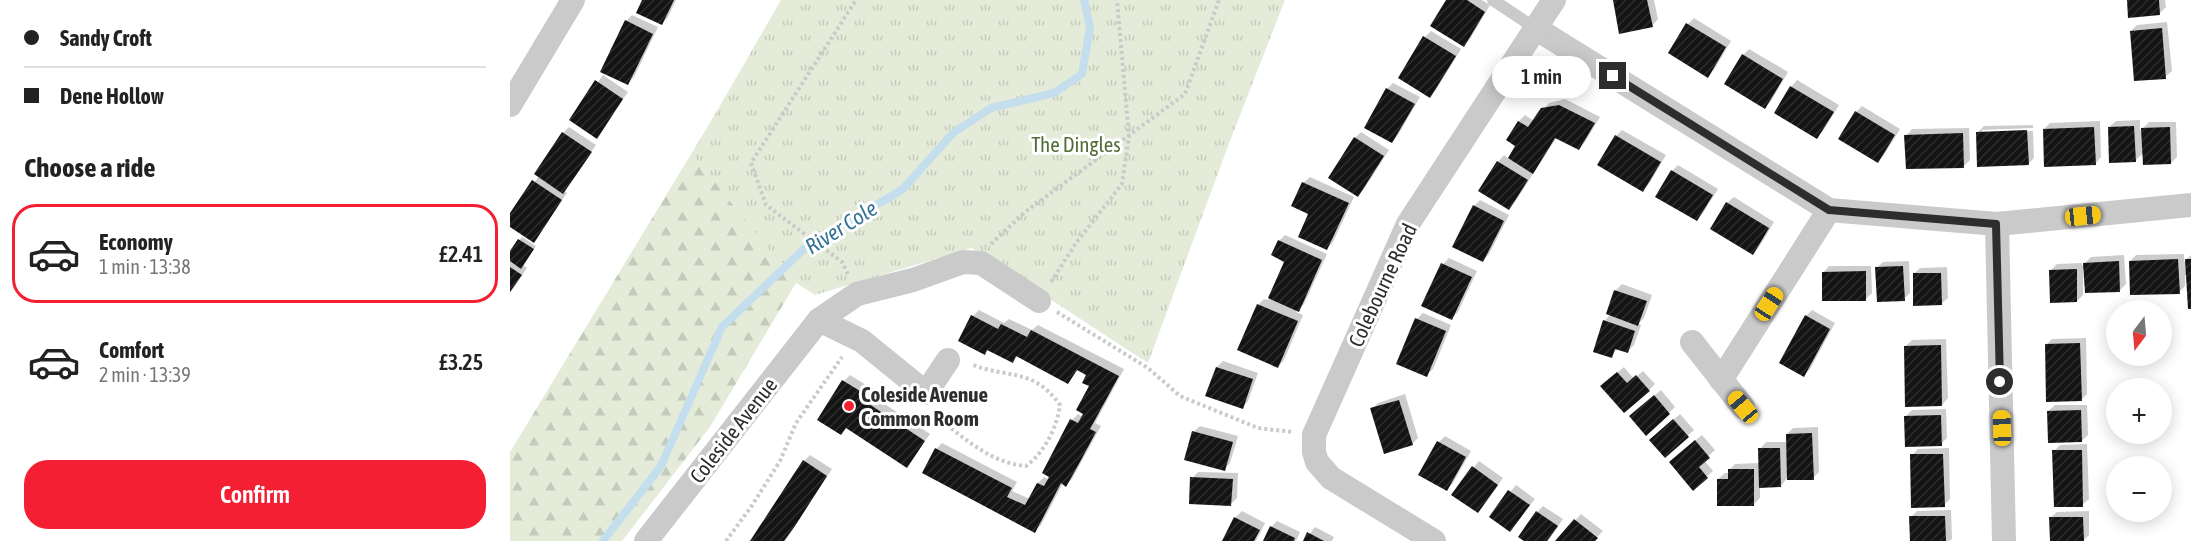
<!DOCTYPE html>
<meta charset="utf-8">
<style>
body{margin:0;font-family:"Asap Condensed",sans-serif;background:#f2f2f2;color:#222;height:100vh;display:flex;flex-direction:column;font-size:22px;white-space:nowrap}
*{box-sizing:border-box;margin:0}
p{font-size:20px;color:#767676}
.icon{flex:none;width:33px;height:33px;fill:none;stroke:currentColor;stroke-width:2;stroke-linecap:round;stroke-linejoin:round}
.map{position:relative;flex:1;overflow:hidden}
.drawer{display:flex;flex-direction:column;background:#fff;width:510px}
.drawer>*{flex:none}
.hud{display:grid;align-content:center;height:132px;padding:0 24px;background:#fff}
.needle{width:39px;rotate:196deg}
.buttons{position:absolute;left:1596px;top:300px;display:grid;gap:12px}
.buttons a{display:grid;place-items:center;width:66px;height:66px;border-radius:50%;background:#fff;box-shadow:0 3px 15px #0003;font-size:30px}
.end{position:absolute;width:27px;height:27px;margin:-14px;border:8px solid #2d2d2d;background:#fff;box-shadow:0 0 0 3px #fff}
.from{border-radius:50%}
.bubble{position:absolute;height:42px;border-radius:21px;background:#fff;box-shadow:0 3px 15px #0003;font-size:20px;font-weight:600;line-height:42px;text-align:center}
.car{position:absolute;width:18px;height:36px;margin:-18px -9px;border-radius:8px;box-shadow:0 0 4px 2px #0007;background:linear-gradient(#f5c518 24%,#345 0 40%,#f5c518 0 76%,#345 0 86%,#f5c518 0)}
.hud b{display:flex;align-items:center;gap:21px;height:57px;font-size:22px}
.hud b+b{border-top:2px solid #e0e0e0}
.hud i{width:15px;height:15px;background:#222}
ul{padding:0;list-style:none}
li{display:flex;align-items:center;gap:18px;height:99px;margin:0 12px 9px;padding:0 12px;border:3px solid transparent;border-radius:24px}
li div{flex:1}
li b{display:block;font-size:22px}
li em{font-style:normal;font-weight:600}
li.on{border-color:#f51f33}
li>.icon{width:54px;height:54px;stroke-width:1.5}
h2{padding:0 24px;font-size:27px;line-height:72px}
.cta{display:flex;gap:12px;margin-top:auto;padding:12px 24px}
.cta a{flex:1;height:69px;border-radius:24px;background:#f51f33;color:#fff;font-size:24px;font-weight:600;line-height:69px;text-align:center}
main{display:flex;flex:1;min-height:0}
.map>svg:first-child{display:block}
</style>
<main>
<section class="drawer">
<div class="hud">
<b><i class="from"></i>Sandy Croft</b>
<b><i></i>Dene Hollow</b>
</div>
<h2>Choose a ride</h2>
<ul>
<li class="on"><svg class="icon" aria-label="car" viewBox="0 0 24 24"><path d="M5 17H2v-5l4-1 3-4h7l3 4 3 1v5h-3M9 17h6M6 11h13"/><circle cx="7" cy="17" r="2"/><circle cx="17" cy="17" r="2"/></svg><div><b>Economy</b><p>1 min · 13:38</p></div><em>£2.41</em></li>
<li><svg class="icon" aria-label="car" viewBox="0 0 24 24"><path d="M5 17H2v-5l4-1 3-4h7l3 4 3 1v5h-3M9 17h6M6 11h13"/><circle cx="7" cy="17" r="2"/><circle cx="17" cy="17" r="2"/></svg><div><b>Comfort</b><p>2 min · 13:39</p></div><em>£3.25</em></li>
</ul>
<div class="cta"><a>Confirm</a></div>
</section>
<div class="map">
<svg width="1681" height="541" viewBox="0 0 1681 541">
<defs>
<pattern id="forest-firs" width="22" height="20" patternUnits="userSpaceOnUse" patternTransform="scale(1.5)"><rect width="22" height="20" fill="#e4ecd9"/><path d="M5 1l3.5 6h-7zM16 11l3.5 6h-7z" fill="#c4cbbb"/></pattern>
<pattern id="park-tufts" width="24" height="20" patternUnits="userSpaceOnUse" patternTransform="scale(1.5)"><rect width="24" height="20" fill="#e4ecd9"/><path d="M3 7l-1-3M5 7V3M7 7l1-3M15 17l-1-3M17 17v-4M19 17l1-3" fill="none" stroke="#c4cbbb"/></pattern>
<pattern id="building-hatch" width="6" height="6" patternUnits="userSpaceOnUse" patternTransform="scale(1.5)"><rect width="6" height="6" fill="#141414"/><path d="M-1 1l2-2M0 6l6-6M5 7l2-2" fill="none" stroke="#2e2e2e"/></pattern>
</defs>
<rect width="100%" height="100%" fill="#fff"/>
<polygon fill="url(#forest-firs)" points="296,93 638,363 462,248 440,229 286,283 200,427 112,541 0,541 0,452 217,95"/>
<polygon fill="url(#park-tufts)" points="271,0 775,0 718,146 638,363 462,248 305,295 286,283 182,154"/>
<g fill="#0003">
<polygon points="134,0 166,0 158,17 152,24"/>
<polygon points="938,0 972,0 980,5 960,39 954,45"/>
<polygon points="1104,0 1144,0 1148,19 1142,26"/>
<polygon points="1618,0 1655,0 1656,7 1650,13"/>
<polygon points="122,15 148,27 124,77 118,83 116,21"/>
<polygon points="1184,18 1221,41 1204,70 1198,76 1178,24"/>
<polygon points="1657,22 1662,71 1655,77 1621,31 1627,25"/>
<polygon points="921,31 951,49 926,90 920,96 915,37"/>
<polygon points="1239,49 1278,72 1261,101 1255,107 1233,55"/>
<polygon points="93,75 118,92 86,137 61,120"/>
<polygon points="1287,80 1329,105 1313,131 1307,137 1266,112 1281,87"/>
<polygon points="883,83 910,97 888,135 882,142 877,89"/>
<polygon points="1055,99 1090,117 1075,142 1069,148 1047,137 1005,202 999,208 970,191 988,162 994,155 999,159 1007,146 998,140 1009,121 1015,115 1024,121 1039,103"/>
<polygon points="1352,106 1390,129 1374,155 1368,161 1346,112"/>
<polygon points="1630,120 1630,131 1639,122 1666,122 1667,157 1661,163 1634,152 1625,161 1599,127 1606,121"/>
<polygon points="1590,121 1591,157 1585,164 1534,129 1540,123"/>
<polygon points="1523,125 1523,128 1472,130 1472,133 1523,131 1524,158 1518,164 1467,133 1474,126"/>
<polygon points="59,127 86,145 54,191 57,193 23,241 0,225 0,215 29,176 53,133"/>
<polygon points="1459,128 1460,160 1454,166 1396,136 1402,129"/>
<polygon points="1112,130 1156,155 1139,184 1133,190 1106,136"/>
<polygon points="851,132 879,150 854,189 848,195 845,138"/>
<polygon points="1168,165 1208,189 1193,213 1187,220 1162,171"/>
<polygon points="800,177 844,197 823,242 817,248 800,213 793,183"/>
<polygon points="1224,197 1264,222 1249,247 1243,254 1217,203"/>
<polygon points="970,200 999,215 979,254 973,261 964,206"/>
<polygon points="775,235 817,254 794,304 786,312 793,315 774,360 768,367 748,305 754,299 758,300 776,261 769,241"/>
<polygon points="12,237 26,246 13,265 17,268 0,293 0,253"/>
<polygon points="1674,254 1674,262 1681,255 1681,308 1678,275 1675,275 1675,286 1669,292 1620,261 1626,255"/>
<polygon points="1614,255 1616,284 1610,290 1573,269 1573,295 1567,301 1541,270 1547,264 1572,263 1572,266 1581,257"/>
<polygon points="939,258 967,271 948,312 941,319 913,306 933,264"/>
<polygon points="1399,261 1400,293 1394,299 1367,268 1373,262"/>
<polygon points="1319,266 1361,266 1362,293 1356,299 1313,273"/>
<polygon points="1437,267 1438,298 1431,304 1404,274 1410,268"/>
<polygon points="1112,284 1142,295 1134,318 1128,324 1131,325 1124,345 1118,351 1108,348 1101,356 1094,321 1101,314 1105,291"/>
<polygon points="469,310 494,323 499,319 522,330 528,325 614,369 585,423 591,426 562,479 556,485 553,483 531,525 524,531 426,449 432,443 507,482 502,491 520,499 528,483 534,477 539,480 562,420 568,414 573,417 581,386 578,374 568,369 558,382 508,356 502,362 479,349 475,353 463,316"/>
<polygon points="1302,310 1325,323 1300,369 1294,375 1296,316"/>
<polygon points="913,313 941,325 923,369 917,375 907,319"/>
<polygon points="1576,338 1577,394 1571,400 1536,345 1542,339"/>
<polygon points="1436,339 1438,398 1432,405 1396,346 1402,340"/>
<polygon points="713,361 748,373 738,401 732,408 707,367"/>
<polygon points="1114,367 1124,379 1133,371 1145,384 1139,390 1098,380"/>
<polygon points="340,375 364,390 361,395 420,434 397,466 337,427 331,433 309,419 334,381"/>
<polygon points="1151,390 1165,407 1136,434 1127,410"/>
<polygon points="895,394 908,438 902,444 862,409 868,403"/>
<polygon points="1545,405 1577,405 1578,435 1572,441 1538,411"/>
<polygon points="1436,409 1437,438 1431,444 1396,416 1402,410"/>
<polygon points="1170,414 1184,430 1155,456 1147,434"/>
<polygon points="690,426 728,436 720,463 714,469 683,432"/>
<polygon points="1308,427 1309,472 1303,478 1277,478 1271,486 1250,486 1250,498 1244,504 1208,479 1215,473 1219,473 1219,470 1225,464 1250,463 1250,449 1256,442 1277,442 1277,434 1283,428"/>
<polygon points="1192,435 1205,450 1194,460 1203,471 1183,489 1167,456"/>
<polygon points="935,436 961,451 943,483 937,489 929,442"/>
<polygon points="1577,444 1579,499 1572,505 1544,451 1550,445"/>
<polygon points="1439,448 1440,499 1434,505 1402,455 1408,449"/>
<polygon points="300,455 322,469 275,541 242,541 294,461"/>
<polygon points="969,461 993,478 973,505 943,494"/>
<polygon points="688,472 728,473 727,498 721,504 682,478"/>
<polygon points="1006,485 1025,499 1000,530 981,516"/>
<polygon points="1033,506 1053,519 1038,541 1017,541 1027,512"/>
<polygon points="1441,510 1442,539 1439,541 1401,541 1401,517 1407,511"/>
<polygon points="732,511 755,523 746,541 713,541 726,517"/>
<polygon points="1579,511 1579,535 1573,541 1541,541 1540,518 1547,512"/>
<polygon points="1071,514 1093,531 1083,541 1047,541"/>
<polygon points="767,521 790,532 786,541 754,541 761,527"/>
<polygon points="805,527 824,537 822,541 794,541"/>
</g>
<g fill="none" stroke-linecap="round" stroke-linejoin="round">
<polyline stroke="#c4deee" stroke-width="8" points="93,541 151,466 212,327 297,246 393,189 443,133 481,108 544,93 572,74 580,27 574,0"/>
</g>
<g fill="url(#building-hatch)">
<polygon points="132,0 164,0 152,25 126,13"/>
<polygon points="936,0 957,0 975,12 954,47 920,26"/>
<polygon points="1103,0 1137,0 1143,27 1109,34"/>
<polygon points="1617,0 1649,0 1650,15 1618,18"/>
<polygon points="115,20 143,34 118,85 90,72"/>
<polygon points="1176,23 1216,47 1198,78 1158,53"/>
<polygon points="1652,28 1656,79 1624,81 1620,31"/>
<polygon points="913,36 946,56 920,98 888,78"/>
<polygon points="1232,54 1273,79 1255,109 1214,84"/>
<polygon points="85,80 113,99 87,139 59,120"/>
<polygon points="1280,86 1324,112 1307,139 1264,113"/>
<polygon points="876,88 905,104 882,143 854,128"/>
<polygon points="1049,105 1085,123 1069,150 1045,138 1023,174 998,158 1005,146 996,140 1008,121 1018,127 1031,108"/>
<polygon points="1345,111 1385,135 1368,163 1328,139"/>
<polygon points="1624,126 1626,162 1599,163 1598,127"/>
<polygon points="1584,127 1586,165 1534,167 1533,129"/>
<polygon points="1660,127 1661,164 1633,165 1631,128"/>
<polygon points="1517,130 1519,165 1467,167 1466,132"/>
<polygon points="52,132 82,152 53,194 24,174"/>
<polygon points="1453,133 1454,168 1396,169 1394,135"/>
<polygon points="1105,135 1151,162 1133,192 1087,165"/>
<polygon points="844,137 874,156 848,197 818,178"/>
<polygon points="987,161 1018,180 999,210 968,191"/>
<polygon points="1161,170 1203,195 1187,221 1145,197"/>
<polygon points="22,180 52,200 24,243 0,227 0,213"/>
<polygon points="792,182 839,203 817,250 788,237 798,214 781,206"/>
<polygon points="1216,202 1259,228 1243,255 1200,229"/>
<polygon points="963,205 994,221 973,262 942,247"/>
<polygon points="8,239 24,249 11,269 0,261 0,251"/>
<polygon points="768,240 812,260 789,312 758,298 774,262 761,255"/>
<polygon points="1668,259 1670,294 1620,295 1619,261"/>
<polygon points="1675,259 1681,259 1681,309 1678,309"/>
<polygon points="1609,261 1610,292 1575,293 1573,263"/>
<polygon points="931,263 962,277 942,320 911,306"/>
<polygon points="1393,266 1395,301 1367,302 1365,267"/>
<polygon points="0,267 12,275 0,292"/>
<polygon points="1567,269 1567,302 1540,303 1539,270"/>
<polygon points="1356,271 1356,301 1312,301 1312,272"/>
<polygon points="1403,273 1431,273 1432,305 1403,306"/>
<polygon points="1104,290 1137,301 1128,326 1096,314"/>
<polygon points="747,304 788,321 768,368 727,350"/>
<polygon points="461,315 488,329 491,324 517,337 521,330 609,376 580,429 586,432 571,460 556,487 551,483 525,533 412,473 425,448 502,488 497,497 515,505 527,483 534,486 539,477 532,473 560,419 568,423 573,414 566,410 579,386 572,383 576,375 567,370 558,384 506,356 503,363 477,350 475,355 448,341"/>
<polygon points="1295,315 1320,329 1294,377 1269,363"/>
<polygon points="905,318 936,331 917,377 886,364"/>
<polygon points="1093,320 1125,331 1118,353 1105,349 1102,358 1083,352"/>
<polygon points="1570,343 1572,401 1536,402 1535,344"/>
<polygon points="1431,345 1432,406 1395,407 1394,346"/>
<polygon points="706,367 743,379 733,409 695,396"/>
<polygon points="1107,372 1117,383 1126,375 1140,391 1114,413 1090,386"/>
<polygon points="332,380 360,397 356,402 415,441 397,468 336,428 331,435 307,420"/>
<polygon points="1144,395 1160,414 1136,436 1119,416"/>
<polygon points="889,400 903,445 874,454 860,408"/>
<polygon points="1571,410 1572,442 1538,443 1537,411"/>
<polygon points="1431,415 1432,446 1395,447 1394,416"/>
<polygon points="1163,419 1179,437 1155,458 1139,440"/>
<polygon points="682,431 723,442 715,471 674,460"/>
<polygon points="1302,433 1304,480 1277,480 1276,434"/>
<polygon points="1185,440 1200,458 1189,467 1198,478 1183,491 1159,462"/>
<polygon points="927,441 956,457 937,491 908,475"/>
<polygon points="1248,448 1270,448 1271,487 1249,488"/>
<polygon points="1542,450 1572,450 1573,507 1544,507"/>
<polygon points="1400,454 1433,454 1435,507 1401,508"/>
<polygon points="293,460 317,476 285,526 274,541 240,541"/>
<polygon points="962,466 988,485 968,513 941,495"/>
<polygon points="1218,469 1244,469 1244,506 1207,506 1207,479 1218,479"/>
<polygon points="680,477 723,479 721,506 679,504"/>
<polygon points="998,490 1020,505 1000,532 979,517"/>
<polygon points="1026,511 1048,526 1037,541 1014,541 1008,537"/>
<polygon points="1399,516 1435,516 1436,541 1400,541"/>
<polygon points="724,517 750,530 744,541 712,541"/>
<polygon points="1539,517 1573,517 1574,541 1540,541"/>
<polygon points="1064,519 1088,538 1085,541 1045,541"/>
<polygon points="760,526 785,538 784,541 753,541"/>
<polygon points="797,532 814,541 793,541"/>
</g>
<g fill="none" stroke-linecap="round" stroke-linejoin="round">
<g stroke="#cacaca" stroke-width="4" stroke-dasharray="3 3" stroke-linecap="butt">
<polyline points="481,244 515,212 675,94 709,0"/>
<polyline points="338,274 332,262 256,205 241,163 346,0"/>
<polyline points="541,282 566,243 612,184 619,136 607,0"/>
<polyline points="547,312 638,368 670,396 748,428 783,432"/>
<path d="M422,414C452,435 478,463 516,466C535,452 547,427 550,405C523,367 497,379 461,364"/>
<polyline points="216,541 241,507 270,461 286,423 332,357"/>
</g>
<polyline stroke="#cacaca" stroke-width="12" points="983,0 1025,28"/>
<g stroke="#cacaca" stroke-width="24">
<polyline points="1025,28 1319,210 1487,224 1681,205"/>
<polyline points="0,105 63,0"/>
<polyline points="1487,224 1494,541"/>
<polyline points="309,320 352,341 416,393 438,360"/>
<polyline points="1182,342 1233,407"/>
<polyline points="1211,380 1319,210"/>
<polyline points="136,541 309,320 347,294 403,280 453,262 471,263 529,301"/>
<polyline points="924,541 821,478 807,462 804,452 804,435 898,224 1044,0"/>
</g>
</g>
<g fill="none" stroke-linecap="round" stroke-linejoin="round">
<polyline stroke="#2d2d2d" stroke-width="8" points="1103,76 1319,210 1486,224 1490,382"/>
</g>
<circle fill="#f51f33" stroke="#fff" stroke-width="2" cx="339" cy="406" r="6"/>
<g text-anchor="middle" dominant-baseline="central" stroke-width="6" stroke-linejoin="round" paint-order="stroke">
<g font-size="21" fill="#516d37" stroke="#fff">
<text x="566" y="144">The Dingles</text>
</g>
<g font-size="21" fill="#2d2d2d" stroke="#fff">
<text transform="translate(872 285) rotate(-65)">Colebourne Road</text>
<text transform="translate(223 430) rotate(-52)">Coleside Avenue</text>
</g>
<g font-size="21" font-weight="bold" fill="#2d2d2d" stroke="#fff" text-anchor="start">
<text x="351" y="394">Coleside Avenue<tspan x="351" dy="24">Common Room</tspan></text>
</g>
<g font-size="22" font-style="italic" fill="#347296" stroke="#fff">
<text transform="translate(331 227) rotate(-32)">River Cole</text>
</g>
</g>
</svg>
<div class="buttons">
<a><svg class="needle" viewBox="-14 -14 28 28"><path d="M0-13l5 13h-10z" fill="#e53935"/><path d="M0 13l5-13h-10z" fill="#767676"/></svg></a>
<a>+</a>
<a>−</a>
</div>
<i class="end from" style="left:1490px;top:382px"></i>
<i class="end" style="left:1103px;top:76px"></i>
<div class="bubble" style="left:982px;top:56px;width:99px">1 min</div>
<i class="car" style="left:1573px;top:216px;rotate:84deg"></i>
<i class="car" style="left:1259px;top:304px;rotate:33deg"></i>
<i class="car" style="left:1233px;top:407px;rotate:320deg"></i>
<i class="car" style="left:1492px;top:428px;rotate:358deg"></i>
</div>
</main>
